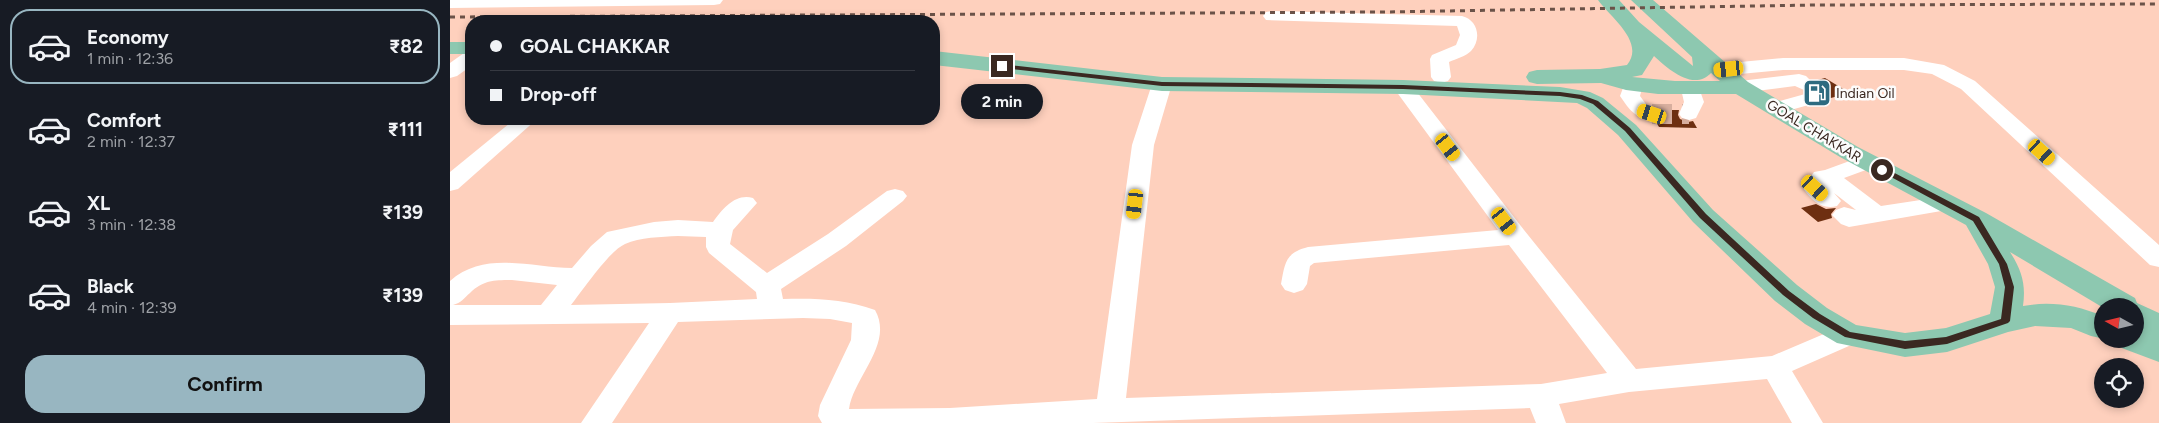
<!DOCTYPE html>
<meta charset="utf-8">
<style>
body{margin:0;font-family:Figtree,sans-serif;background:#242831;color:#f1f3f6;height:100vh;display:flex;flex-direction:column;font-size:19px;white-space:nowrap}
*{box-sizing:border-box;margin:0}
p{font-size:16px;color:#9ea1a6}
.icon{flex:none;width:28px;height:28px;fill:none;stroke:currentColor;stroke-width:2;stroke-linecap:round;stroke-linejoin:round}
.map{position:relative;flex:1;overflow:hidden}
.side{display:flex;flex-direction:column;background:#171b24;width:450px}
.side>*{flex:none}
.hud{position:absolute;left:15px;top:15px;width:475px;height:110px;border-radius:20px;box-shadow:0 2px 8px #0003;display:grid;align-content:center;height:110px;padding:0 25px;background:#171b24}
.needle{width:32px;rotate:278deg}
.buttons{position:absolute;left:1644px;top:298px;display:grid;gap:10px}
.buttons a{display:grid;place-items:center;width:50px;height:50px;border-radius:50%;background:#171b24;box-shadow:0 2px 8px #0003;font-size:25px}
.end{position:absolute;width:22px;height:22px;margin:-11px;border:6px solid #3a2821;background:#fff;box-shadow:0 0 0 2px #fff}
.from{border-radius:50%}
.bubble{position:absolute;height:35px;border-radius:18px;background:#171b24;box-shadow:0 2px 8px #0003;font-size:16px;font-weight:700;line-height:35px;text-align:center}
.car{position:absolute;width:15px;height:30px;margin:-15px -8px;border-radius:6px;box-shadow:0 0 4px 1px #0007;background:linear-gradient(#f5c518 24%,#345 0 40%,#f5c518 0 76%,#345 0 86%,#f5c518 0)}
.hud b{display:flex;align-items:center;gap:18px;height:48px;font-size:19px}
.hud b+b{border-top:1px solid #363941}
.hud i{width:12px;height:12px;background:#f1f3f6}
ul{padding:9px 0 0;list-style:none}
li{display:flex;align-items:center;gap:15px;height:75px;margin:0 10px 8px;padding:0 15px;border:2px solid transparent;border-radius:20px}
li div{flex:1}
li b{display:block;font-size:19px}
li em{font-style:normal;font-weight:700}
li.selected{border-color:#98b6c1}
li>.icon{width:45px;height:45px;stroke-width:1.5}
.button{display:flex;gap:10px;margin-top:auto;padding:10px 25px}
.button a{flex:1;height:58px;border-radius:20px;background:#98b6c1;color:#111;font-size:20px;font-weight:700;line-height:58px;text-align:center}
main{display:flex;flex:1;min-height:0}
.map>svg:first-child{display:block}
</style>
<main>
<section class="side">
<ul>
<li class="selected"><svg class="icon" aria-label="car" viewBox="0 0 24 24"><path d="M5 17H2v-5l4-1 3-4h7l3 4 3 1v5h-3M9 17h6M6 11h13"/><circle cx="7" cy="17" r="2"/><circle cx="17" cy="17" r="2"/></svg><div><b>Economy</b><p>1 min · 12:36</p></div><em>₹82</em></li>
<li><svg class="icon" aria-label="car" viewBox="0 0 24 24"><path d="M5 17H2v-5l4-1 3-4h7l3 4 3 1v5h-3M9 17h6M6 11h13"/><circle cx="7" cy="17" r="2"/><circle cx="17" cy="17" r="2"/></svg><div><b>Comfort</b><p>2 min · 12:37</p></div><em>₹111</em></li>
<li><svg class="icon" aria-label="car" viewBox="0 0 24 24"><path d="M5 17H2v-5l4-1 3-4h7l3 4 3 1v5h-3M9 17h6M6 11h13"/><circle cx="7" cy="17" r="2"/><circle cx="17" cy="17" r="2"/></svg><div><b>XL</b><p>3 min · 12:38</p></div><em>₹139</em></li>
<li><svg class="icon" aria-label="car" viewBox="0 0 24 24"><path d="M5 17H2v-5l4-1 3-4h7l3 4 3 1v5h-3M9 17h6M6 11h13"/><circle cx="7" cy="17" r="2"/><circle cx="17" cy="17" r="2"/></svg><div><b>Black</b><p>4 min · 12:39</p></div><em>₹139</em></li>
</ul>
<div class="button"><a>Confirm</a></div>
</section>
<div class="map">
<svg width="1709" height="423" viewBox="0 0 1709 423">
<rect width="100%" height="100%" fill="#fed0bd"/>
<g fill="#6e2f11">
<polygon points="1375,78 1400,93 1377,99 1378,96 1374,91 1366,89 1357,91 1362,89 1366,85 1364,81"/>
<polygon points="1211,110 1229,110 1228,115 1230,119 1238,122 1243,121 1247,128 1209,127 1205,120 1210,119 1214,115"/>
<polygon points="1366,204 1376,209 1386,208 1381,214 1382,218 1368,222 1351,208"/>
</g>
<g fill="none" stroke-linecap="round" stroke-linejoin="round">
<polyline stroke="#d7ae9e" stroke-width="20" stroke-dasharray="20 10" stroke-linecap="butt" points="1202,114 1239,114"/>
<g fill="#fff" fill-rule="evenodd">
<polygon points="0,0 273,0 270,4 264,5 0,8"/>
<path d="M822,11L1012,16C1028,20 1032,39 1021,51C1016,56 1006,59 999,62L1001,77L998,81L991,83L984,81L981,77L980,59L982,55L1006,45L1010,35L1007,26L816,20L813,16L816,12Z"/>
<polygon points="21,51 21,66 7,76 0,78 0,63 14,53"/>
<polygon points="1333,58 1454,58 1494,65 1525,81 1709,245 1709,267 1700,265 1511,89 1482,74 1454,70 1333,70 1269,76 1262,74 1259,70 1262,66 1269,64"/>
<polygon points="1349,74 1356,76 1364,84 1361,88 1354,90 1345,86 1290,93 1283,91 1280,87 1283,83 1290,81"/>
<path d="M712,78L719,80L722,84L704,145L676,398L1091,384L1157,373L1059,245L864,263L860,266L857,284L853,290L844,293L835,290L831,284C835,263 835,253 858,247L1048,230L943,87L946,83L953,81L960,83L1074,230L1186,369L1322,356L1388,328L1398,325L1408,328L1412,335L1408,342L1342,371L1373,423H1342L1317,379L1179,392L1109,404L1116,423H1086L1080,408L643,423H372L368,416L370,405L401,340L402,323L380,319L353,318L228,322L162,423H131L199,323L0,325V281C35,250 81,268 122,268L141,246L157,232L204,222L228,220L263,222C273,208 286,193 303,198L307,203L283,230L280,244L317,273L378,234L437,191L445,189L453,191L457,196L453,201L396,246L331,289L333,299C365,298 395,299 425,310C444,344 404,376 399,409L500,408L647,399L682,145L702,84L705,80ZM228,236L256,237V247L259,253L306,292L307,299L220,303L121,305C133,290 159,251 175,244C190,237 211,237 228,236ZM62,280L107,285L91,305H3C11,303 14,298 20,293C33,280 45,280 62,280Z"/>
<path d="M1183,78L1190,80L1193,84L1190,96L1198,107L1209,110L1212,114L1209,118C1189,123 1180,111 1170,96L1176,80Z"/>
<polygon points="1241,83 1248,85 1254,102 1246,118 1239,120 1232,118 1229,114 1234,102 1231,89 1234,85"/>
<polygon points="1366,91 1373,93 1376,97 1373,101 1326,114 1319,112 1316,108 1319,104"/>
<polygon points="65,119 87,119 8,189 0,191 0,172"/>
<path d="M1416,155L1424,157L1427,162L1424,167L1394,178L1431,206L1497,196L1505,198L1509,203L1505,208L1497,210L1399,227L1391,224L1382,215L1386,210L1394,207L1406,210L1384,193L1391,201L1387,206C1372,210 1362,201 1353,188L1364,172L1375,170Z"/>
</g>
<g fill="#8dc8b0" fill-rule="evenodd">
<path d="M1148,0H1169L1189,22L1243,66L1242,57L1181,0H1203L1298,82L1408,147L1536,213L1685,298L1687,303L1709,313V362L1669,347L1664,339H1685V329L1689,330L1685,327V306L1652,307L1560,252C1572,271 1576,284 1573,306C1600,301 1627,305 1652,316V339H1655L1641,336L1621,328L1585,326L1558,332L1497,352L1455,357L1387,343L1355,324L1325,301L1243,222L1168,135L1137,108L1127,103L953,94L712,91L484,65V51L712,77L953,80L1110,87L1140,92L1153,98L1186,125L1263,210L1347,285L1377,308L1406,325L1455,333L1496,328L1540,314L1545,287L1538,264L1516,225L1390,157L1286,94H1208L1176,90L1151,83L1087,84L1079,82L1076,77L1079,72L1087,70L1150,69L1177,65C1196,42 1159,16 1148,0ZM1204,56C1217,68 1243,92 1261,73L1270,81H1225L1182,77L1192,75Z"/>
<rect x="0" y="42" width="21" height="12"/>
</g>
<polyline stroke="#6b5248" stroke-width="3" stroke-dasharray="5 5" stroke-linecap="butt" points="0,17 933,12 1367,5 1709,4"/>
</g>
<polygon fill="#3a2821" points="550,64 712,82 953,85 1110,92 1132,95 1148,101 1180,128 1256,214 1339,291 1370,314 1400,332 1455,341 1496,337 1551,319 1555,287 1549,264 1523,221 1428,170 1435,168 1529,217 1557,264 1564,287 1560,321 1558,323 1497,344 1455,349 1395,337 1363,318 1333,295 1250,218 1175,131 1143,104 1130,99 1110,96 953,89 712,86 552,68 550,67"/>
<defs>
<symbol id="fuel-square" viewBox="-11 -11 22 22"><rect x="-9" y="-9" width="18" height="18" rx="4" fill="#2c6b80" stroke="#fcfcfc"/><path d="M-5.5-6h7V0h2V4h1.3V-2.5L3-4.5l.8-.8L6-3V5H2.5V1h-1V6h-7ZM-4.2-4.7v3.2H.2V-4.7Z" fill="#fff"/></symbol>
</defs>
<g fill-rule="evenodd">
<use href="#fuel-square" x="1351" y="77" width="32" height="32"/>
</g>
<g text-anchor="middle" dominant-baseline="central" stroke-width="5" stroke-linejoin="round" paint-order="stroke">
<g font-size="14" fill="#3a2821" stroke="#fcfcfc" text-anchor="start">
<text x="1386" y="93">Indian Oil</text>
</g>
<g font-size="14" fill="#3a2821" stroke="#fcfcfc">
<text transform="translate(1364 131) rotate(31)">GOAL CHAKKAR</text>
</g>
</g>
</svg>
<div class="buttons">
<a><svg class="needle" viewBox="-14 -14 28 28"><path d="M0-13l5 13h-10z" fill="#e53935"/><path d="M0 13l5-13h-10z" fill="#9ea1a6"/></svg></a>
<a><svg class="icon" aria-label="locate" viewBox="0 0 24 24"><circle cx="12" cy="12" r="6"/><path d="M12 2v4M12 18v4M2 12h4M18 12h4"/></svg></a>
</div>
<i class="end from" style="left:1432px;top:170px"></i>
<i class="end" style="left:552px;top:66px"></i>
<div class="bubble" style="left:511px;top:84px;width:82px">2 min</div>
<i class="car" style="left:1279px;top:69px;rotate:264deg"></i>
<i class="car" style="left:1202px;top:114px;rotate:288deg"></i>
<i class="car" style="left:998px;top:147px;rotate:143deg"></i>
<i class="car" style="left:1592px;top:152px;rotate:132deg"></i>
<i class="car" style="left:1365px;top:188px;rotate:132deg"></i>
<i class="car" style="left:685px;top:204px;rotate:187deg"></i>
<i class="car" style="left:1054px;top:221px;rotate:143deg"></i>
<div class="hud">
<b><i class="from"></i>GOAL CHAKKAR</b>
<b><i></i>Drop-off</b>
</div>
</div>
</main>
